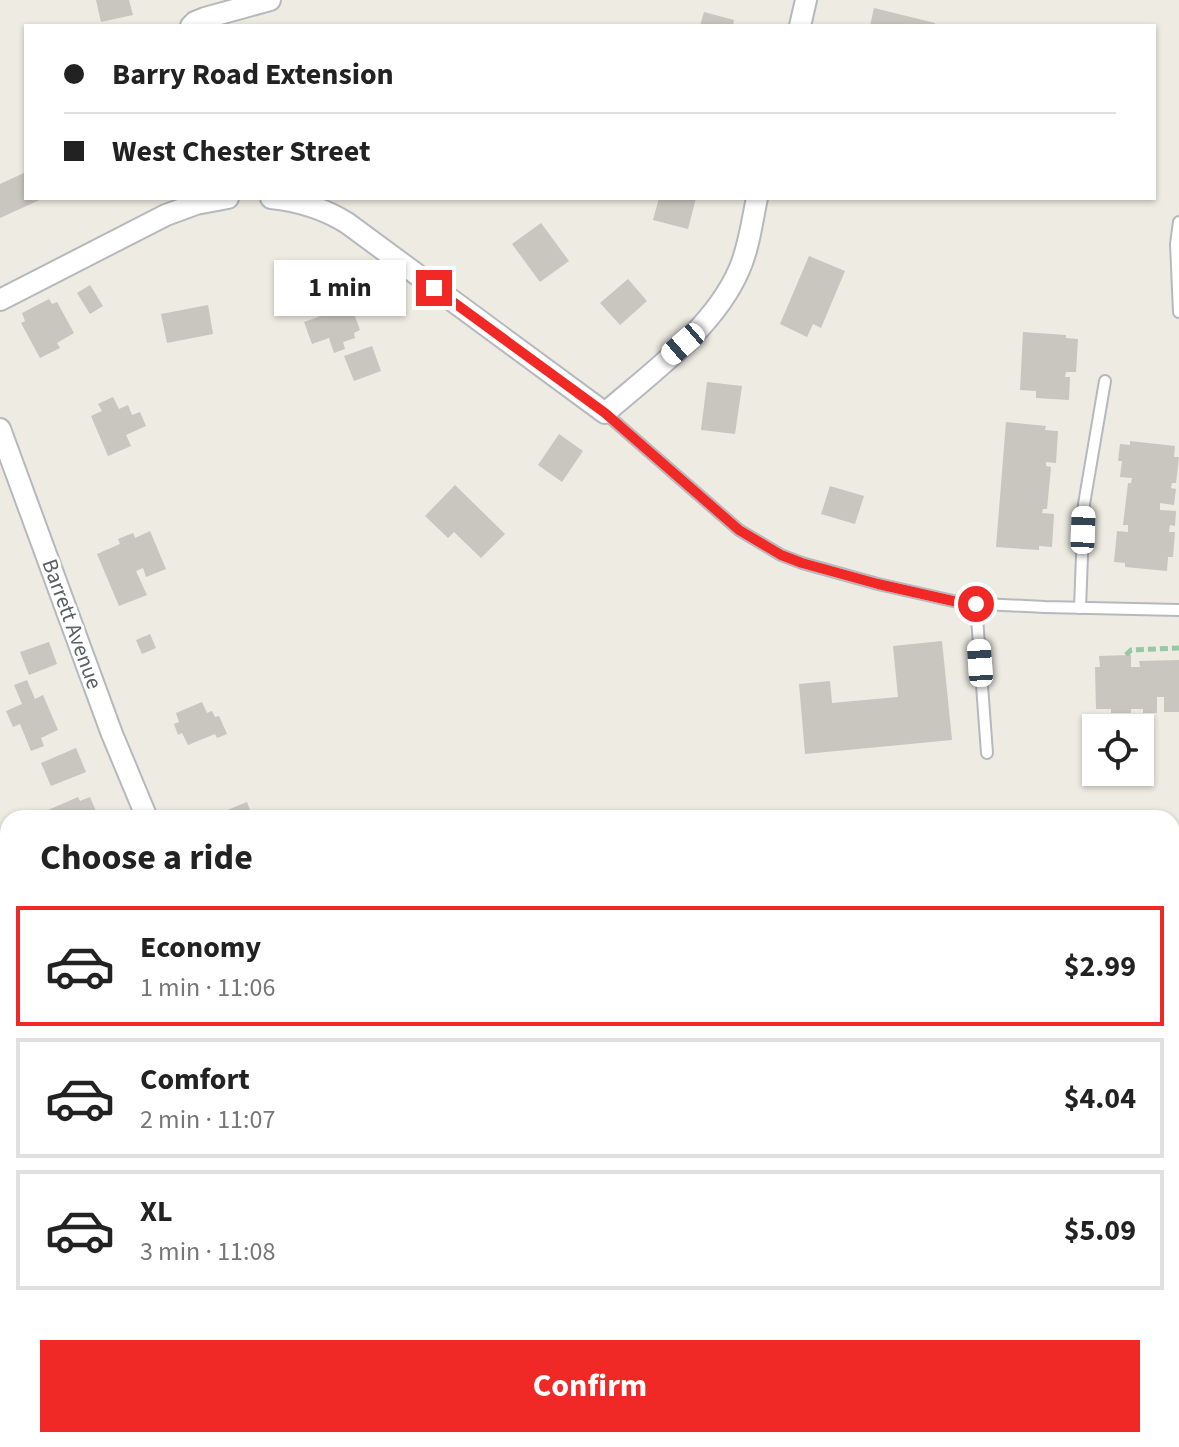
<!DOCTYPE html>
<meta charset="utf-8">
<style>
body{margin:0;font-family:"Source Sans 3",sans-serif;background:#f6f6f6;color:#222;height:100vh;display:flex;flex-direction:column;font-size:30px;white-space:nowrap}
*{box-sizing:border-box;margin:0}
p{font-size:26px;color:#767676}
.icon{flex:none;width:44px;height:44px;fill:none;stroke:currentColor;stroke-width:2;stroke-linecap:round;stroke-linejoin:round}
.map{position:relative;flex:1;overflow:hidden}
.sheet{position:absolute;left:0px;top:810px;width:1180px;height:638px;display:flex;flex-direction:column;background:#fff;border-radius:24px 24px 0 0;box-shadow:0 2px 6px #0004}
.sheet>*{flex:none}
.top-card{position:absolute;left:24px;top:24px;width:1132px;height:176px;border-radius:0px;box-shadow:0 2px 6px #0004;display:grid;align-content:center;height:176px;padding:0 40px;background:#fff}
.tools{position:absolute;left:1082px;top:714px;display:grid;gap:16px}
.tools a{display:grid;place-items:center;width:72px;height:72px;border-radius:0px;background:#fff;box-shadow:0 2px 6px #0004;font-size:40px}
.end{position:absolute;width:36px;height:36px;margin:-18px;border:10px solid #f12926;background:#fff;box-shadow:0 0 0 4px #fff}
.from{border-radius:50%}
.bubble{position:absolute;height:56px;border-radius:0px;background:#fff;box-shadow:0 2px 6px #0004;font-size:26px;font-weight:700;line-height:56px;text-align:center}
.car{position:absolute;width:24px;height:48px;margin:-24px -12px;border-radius:10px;box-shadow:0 0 6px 2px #0007;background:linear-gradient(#fff 24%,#345 0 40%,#fff 0 76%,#345 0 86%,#fff 0)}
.top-card b{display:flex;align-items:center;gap:28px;height:76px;font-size:30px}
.top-card b+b{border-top:2px solid #e0e0e0}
.top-card i{width:20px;height:20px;background:#222}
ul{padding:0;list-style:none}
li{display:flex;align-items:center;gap:24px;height:120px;margin:0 16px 12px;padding:0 24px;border:4px solid #e0e0e0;border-radius:0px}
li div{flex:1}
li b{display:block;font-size:30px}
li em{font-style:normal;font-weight:700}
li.on{border-color:#f12926}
li>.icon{width:72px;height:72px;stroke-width:1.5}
h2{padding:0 40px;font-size:36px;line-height:96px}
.primary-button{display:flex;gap:16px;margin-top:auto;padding:16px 40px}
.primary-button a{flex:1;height:92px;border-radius:0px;background:#f12926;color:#fff;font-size:32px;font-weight:700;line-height:92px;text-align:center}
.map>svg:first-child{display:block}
</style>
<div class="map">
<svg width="1179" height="1447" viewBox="0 0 1179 1447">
<rect width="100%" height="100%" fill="#eeebe2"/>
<polygon fill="#dedad1" points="0,1413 8,1413 8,1440 258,1440 258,1447 0,1447"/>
<g fill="#c9c5bf">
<polygon points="96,0 129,0 133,15 101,22"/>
<polygon points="874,8 935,23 935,26 870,26"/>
<polygon points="704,12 734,20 733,26 700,26"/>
<polygon points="26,172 26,198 44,198 0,218 0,184"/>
<polygon points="659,198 696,198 688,229 653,220"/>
<polygon points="541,223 569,261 540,282 512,244"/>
<polygon points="809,256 845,271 821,328 813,324 807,337 780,324"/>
<polygon points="628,279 647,301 620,325 600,303"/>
<polygon points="90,285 103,306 90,314 77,293"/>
<polygon points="347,295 360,330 354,333 355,338 343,342 345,349 334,353 329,338 312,344 304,322 321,316 317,306"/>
<polygon points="49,299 52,304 57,302 74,333 57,343 60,348 40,358 21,323 25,321 22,313"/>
<polygon points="208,305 213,334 167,343 161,314"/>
<polygon points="1023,332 1066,335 1066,338 1078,339 1076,372 1066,372 1065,377 1070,377 1069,400 1036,398 1036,391 1020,390"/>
<polygon points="372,346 381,371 354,381 344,356"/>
<polygon points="707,382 742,386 735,434 701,430"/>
<polygon points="113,397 119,409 128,405 132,415 140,412 146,426 126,435 131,446 108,456 91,416 102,411 98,404"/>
<polygon points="1006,422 1046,426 1045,430 1058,431 1056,463 1046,462 1046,466 1051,467 1047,509 1043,509 1042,513 1054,514 1052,547 1039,546 1039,550 996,547"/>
<polygon points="559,434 583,451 562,482 538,465"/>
<polygon points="1130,441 1175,446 1174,457 1179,457 1176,483 1172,483 1171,488 1176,489 1174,505 1160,503 1160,510 1176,511 1175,526 1170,525 1169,532 1175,532 1173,557 1168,557 1167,571 1125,567 1125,563 1114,562 1117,531 1128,532 1128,525 1123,525 1128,483 1131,483 1132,478 1120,477 1122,461 1118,461 1120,444 1130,445"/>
<polygon points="455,485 505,534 481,558 454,532 448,538 425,516"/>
<polygon points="830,486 864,496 855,524 821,514"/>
<polygon points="150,531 166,569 146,577 143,568 136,571 147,595 119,606 97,554 120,544 118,539 133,533 135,538"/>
<polygon points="150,634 156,648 142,654 136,640"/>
<polygon points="942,641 952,740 805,754 799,684 830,681 832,703 898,697 893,646"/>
<polygon points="49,642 57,664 29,675 20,652"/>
<polygon points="1131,655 1131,667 1140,667 1139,661 1179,660 1179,712 1164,712 1164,697 1157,697 1157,713 1143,713 1143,709 1131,709 1131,713 1111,713 1111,709 1096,709 1095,667 1100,667 1099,656"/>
<polygon points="27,680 35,699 43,695 58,730 41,738 44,746 31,751 20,724 13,727 6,711 22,704 14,685"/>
<polygon points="202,702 207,713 212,711 215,717 219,716 227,734 217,738 215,734 188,745 182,733 178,735 174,724 179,722 176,713"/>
<polygon points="76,748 86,772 51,786 41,763"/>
<polygon points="78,797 80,801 90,797 99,818 40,818 48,815 46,811"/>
<polygon points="247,802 253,818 208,818"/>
<polygon points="0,1032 8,1035 8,1056 0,1052"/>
<polygon points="1172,1078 1179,1086 1179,1143 1174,1138 1172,1140"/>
<polygon points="518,1440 584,1440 586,1447 520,1447"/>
<polygon points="794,1440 824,1440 826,1447 796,1447"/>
</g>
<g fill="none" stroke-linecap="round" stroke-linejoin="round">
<defs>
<g id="service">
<polyline points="1179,222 1176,244 1179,312"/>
<polyline points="605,413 739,530 781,555 802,563 878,584 962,603 1045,607 1179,610"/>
<polyline points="976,604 987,753"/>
<polyline points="1080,608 1084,504 1105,381"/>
<polyline points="277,1440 278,1447"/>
</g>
<g id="minor">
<polyline points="191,26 195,22 205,18 270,0"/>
<polyline points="800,26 806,0"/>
<path d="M271,198C300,201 323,208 347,223L605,413C651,373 714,328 739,270C749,248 752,221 757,198"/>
<polyline points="0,300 166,215 196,204 228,198"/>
<polyline points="0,429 112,734 147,818"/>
<polyline points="0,1134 8,1135"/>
<polyline points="1172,1404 1179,1390"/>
<polyline points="642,1440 644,1447"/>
<polyline points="871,1440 873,1447"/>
<polyline points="1023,1440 1038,1447"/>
<polyline points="1153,1447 1156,1440"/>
</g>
</defs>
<use href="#service" stroke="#b5b9bd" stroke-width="14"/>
<use href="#minor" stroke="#b5b9bd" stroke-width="24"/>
<polyline stroke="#96c9a1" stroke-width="5" stroke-dasharray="8 4" stroke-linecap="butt" points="1126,655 1131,650 1179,648"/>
<use href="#service" stroke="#fff" stroke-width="10"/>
<use href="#minor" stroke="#fff" stroke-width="20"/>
</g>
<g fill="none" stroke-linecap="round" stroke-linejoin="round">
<polyline stroke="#f12926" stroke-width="10" points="434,288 605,413 739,530 781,555 802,563 878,584 962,603 976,604"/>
</g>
<g text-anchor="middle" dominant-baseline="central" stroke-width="6" stroke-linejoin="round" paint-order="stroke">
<g font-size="22" fill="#5b5f64" stroke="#fff">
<text transform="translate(72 624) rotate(70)">Barrett Avenue</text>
</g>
</g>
</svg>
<div class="tools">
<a><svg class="icon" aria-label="locate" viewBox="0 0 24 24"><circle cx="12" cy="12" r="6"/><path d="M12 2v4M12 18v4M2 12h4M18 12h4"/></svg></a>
</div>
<i class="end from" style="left:976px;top:604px"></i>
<i class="end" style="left:434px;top:288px"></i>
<div class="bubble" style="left:274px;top:260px;width:132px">1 min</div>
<i class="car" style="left:683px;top:344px;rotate:229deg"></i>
<i class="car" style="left:1083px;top:530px;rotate:2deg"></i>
<i class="car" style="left:980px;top:663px;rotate:356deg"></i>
<div class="top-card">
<b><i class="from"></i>Barry Road Extension</b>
<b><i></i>West Chester Street</b>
</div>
<section class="sheet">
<h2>Choose a ride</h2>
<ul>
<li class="on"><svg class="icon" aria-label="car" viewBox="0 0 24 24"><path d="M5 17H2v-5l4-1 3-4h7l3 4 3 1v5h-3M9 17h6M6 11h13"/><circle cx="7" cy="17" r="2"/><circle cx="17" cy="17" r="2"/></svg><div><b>Economy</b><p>1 min · 11:06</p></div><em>$2.99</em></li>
<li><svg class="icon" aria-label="car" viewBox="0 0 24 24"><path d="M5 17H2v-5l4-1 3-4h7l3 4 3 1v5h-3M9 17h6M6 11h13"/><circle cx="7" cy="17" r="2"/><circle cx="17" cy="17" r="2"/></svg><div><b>Comfort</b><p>2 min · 11:07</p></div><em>$4.04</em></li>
<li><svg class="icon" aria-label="car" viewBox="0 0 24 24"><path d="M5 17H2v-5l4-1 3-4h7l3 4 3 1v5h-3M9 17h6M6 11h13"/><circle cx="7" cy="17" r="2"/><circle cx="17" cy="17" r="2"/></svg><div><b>XL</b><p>3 min · 11:08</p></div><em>$5.09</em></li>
</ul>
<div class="primary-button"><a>Confirm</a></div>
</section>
</div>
